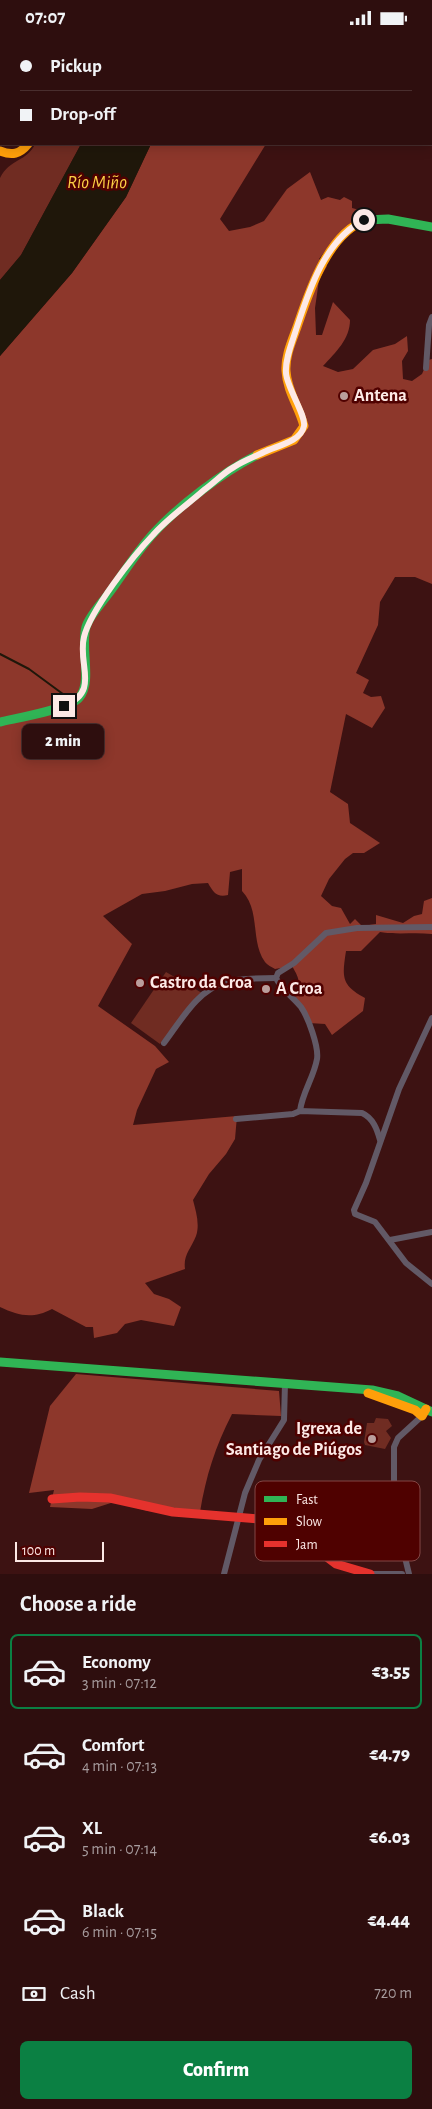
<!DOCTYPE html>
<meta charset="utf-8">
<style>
body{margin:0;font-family:"Alegreya Sans",sans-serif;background:#361717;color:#f1f3f6;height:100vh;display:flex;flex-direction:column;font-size:19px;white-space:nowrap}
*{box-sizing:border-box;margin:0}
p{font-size:16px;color:#a79c9e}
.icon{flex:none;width:28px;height:28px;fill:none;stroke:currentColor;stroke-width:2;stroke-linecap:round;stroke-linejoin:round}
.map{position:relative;height:1539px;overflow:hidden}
.panel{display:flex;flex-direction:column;background:#2e0e0e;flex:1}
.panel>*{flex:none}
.banner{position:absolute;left:0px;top:0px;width:432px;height:110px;box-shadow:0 2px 12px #0003,0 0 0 1px #492e2e;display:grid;align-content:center;height:110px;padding:0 20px;background:#2e0e0e}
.scale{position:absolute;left:15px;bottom:12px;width:89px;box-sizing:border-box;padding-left:5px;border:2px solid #fde9e6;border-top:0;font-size:14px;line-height:18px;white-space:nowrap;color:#fde9e6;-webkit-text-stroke:4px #4f0100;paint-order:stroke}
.end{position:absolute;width:22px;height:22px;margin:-11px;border:6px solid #fde9e6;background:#111;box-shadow:0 0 0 2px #111}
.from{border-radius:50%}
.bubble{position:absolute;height:35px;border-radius:8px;background:#2e0e0e;box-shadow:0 2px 12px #0003,0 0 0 1px #492e2e;font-size:16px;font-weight:800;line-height:35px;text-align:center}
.banner b{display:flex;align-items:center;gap:18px;height:48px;font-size:19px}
.banner b+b{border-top:1px solid #492e2e}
.banner i{width:12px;height:12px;background:#f1f3f6}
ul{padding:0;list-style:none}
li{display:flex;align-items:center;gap:15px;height:75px;margin:0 10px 8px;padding:0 10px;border:2px solid transparent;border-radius:8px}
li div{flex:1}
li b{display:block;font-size:19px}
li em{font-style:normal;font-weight:800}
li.on{border-color:#0b8043}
li>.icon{width:45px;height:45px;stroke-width:1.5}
h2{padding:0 20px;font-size:22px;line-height:60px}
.pay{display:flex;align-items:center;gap:12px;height:55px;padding:0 20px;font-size:19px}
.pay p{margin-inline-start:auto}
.button{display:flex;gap:10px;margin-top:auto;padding:10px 20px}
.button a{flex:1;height:58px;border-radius:8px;background:#0b8043;color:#fff;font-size:20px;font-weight:800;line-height:58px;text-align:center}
.status{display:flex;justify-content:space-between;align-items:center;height:35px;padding:0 25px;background:#2e0e0e;direction:ltr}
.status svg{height:14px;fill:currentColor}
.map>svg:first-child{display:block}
</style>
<div class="status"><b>07:07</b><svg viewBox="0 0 49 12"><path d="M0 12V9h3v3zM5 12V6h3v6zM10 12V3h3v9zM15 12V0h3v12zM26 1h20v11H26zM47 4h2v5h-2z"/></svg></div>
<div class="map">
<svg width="432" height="1539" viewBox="0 0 432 1539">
<rect width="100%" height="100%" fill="#3d1212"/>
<g fill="#702c22">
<path d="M35,109H81L21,220L0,245V143C10,123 27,127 35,109Z"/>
<polygon points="166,937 202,958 160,1009 131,988"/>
<polygon points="376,1383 388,1384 392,1391 386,1396 391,1403 385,1414 365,1410 364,1407 367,1388 374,1388"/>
</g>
<g fill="#8d372b">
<polygon points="206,0 354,0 355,1 205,1"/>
<path d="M151,109H266L220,184L229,196L250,192L264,186L287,154L310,137L321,165L328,162L340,165L344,162L352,166V173L363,176L359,192L333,206L319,224L327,231L319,245L315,273L316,300H322L333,267L350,285C350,304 336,317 323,331L338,337L353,334L373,315L395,309L407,301L408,316L402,326L403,344L412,346L422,339L428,325L432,324V549L415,542H395L380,567L378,590L356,638L369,645L363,658L371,662L381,661L385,673L372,693L346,679L330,757L348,769L350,788L380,808L364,818H353L345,824L329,844L321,861L332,871L341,873L350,889L355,884L362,891L376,889V880L403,888L414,881L422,879L424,866L432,863V899C414,897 398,900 380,897L361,916H346C342,942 341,950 365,963L363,976L332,1000L325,989L309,988L294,961C302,949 299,943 292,931L275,934C272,932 267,930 265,927C250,906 261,876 242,856V834L230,837L228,860C217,863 213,857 208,848L192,849L165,856L142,859L103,881L132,909L98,971L155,1011L169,1027L156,1034L137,1075L133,1090L237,1081L235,1104L226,1119L209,1139L193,1165C196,1177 200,1189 196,1201C191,1214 183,1220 185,1234L145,1248L154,1259L169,1264L181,1272L174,1291L141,1285L125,1289L117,1298L94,1303L93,1292H86L52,1274C33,1284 19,1281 0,1272V321L72,238L126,162Z"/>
<path d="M76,1339L279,1356L281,1381L232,1379C215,1412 206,1441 200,1477L148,1476L114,1467L92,1474L50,1472L54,1455L29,1458L50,1371Z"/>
</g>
<polygon fill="#1f170a" points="81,109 151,109 126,162 72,238 0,321 0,245 21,220"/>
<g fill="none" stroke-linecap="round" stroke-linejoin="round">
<polyline stroke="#1f170a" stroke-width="2" points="0,619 29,634 67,662"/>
<g stroke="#625966" stroke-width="6">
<polyline points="22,1 22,0"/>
<polyline points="0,22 1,21"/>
<polyline points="426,333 429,290 432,282"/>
<polyline points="432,983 399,1054 366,1148 354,1175 355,1179 375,1187 406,1228 432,1249"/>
<path d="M164,1008C180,987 198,954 226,947C241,943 260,943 276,943"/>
<path d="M300,1076C302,1058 314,1042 317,1024C319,1012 308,982 301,972C293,962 281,954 276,943L278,938L294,928L326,898L357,893L432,892"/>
<path d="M236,1084L293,1079L300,1076L362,1078C373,1083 377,1094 380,1105"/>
<polyline points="390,1205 432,1197"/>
<polyline points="224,1539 245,1458 259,1425 284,1385 285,1348"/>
<polyline points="371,1539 402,1539"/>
<polyline points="409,1539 396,1485 394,1459 394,1412 398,1403 422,1381"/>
</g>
<g stroke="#30b455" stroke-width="9">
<polyline points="61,0 61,1"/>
<polyline points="0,88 1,87"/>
<polyline points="366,185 388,184 432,192"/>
<path d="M0,687C17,683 69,674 79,663C93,646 80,614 86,592C89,581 102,568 109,558C123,539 136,518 152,500C177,472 223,437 257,420"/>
<polyline points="0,1327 372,1355 398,1361 432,1377"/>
</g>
<g stroke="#ff9f0a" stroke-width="9">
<path d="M0,116C12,121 20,119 28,109"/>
<path d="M257,420L294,405L304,391C299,372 287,356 286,336C285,321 292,306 297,292C309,257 328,198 366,185"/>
<polyline points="368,1358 415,1375 422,1381 426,1374"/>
</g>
<polyline stroke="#e5322d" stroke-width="9" points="52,1464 80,1462 110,1463 173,1477 260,1484 291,1495 336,1529 370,1539"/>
</g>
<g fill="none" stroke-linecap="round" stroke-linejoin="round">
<path stroke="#fde9e6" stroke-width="6" d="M64,671C101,656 77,630 84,602C90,576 133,521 153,500C168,483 187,470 204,455C214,448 223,438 234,432C243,426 254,422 264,417C276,411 301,407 304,391C306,380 287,353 286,338C285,325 291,310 295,298C308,258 324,205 364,185"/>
</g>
<g fill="#ba9e9c" stroke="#4f0100" stroke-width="2">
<circle cx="344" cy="361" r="5"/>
<circle cx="140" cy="948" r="5"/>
<circle cx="266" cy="954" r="5"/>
<circle cx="372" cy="1404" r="5"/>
</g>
<g text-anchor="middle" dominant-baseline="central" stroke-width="5" stroke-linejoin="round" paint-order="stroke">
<g font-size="18" font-weight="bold" fill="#fde9e6" stroke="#4f0100" text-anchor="start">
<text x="354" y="361">Antena</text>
<text x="150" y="948">Castro da Croa</text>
<text x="276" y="954">A Croa</text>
<text x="362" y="1394" text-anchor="end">Igrexa de<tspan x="362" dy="21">Santiago de Piúgos</tspan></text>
</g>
<g font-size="19" font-style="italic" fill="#fcd045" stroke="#4f0100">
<text x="97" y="147">Río Miño</text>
</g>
</g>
<rect x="255" y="1446" width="165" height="80" rx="8" fill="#4f0100" stroke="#834745" stroke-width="1"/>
<rect x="264" y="1461" width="23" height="6" fill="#30b455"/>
<rect x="264" y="1483" width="23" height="7" fill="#ff9f0a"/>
<rect x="264" y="1506" width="23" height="6" fill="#e5322d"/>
<g font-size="14" fill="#fde9e6">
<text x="296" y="1469">Fast</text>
<text x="296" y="1491">Slow</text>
<text x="296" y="1514">Jam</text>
</g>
</svg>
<div class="scale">100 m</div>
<i class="end from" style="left:364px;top:185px"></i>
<i class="end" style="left:64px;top:671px"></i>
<div class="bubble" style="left:22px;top:689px;width:82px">2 min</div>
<div class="banner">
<b><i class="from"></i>Pickup</b>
<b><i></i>Drop-off</b>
</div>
</div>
<section class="panel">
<h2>Choose a ride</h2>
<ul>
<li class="on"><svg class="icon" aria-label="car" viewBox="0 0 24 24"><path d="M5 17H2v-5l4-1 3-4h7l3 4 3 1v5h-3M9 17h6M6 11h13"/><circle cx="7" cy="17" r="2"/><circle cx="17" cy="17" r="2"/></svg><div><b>Economy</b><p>3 min · 07:12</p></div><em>€3.55</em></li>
<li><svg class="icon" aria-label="car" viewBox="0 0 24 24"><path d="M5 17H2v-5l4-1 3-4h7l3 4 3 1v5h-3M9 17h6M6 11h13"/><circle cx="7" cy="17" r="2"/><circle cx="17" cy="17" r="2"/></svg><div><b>Comfort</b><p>4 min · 07:13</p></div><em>€4.79</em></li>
<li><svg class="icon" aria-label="car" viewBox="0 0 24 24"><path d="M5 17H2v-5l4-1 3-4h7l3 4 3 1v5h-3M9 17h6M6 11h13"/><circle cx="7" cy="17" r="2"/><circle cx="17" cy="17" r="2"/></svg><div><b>XL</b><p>5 min · 07:14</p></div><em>€6.03</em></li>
<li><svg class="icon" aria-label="car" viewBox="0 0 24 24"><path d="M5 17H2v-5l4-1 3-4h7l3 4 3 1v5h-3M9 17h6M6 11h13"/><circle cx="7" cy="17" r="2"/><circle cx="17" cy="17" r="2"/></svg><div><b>Black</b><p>6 min · 07:15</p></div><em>€4.44</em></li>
</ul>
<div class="pay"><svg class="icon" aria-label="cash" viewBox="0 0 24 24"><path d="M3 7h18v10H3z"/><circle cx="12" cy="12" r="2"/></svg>Cash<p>720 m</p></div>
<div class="button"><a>Confirm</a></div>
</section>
